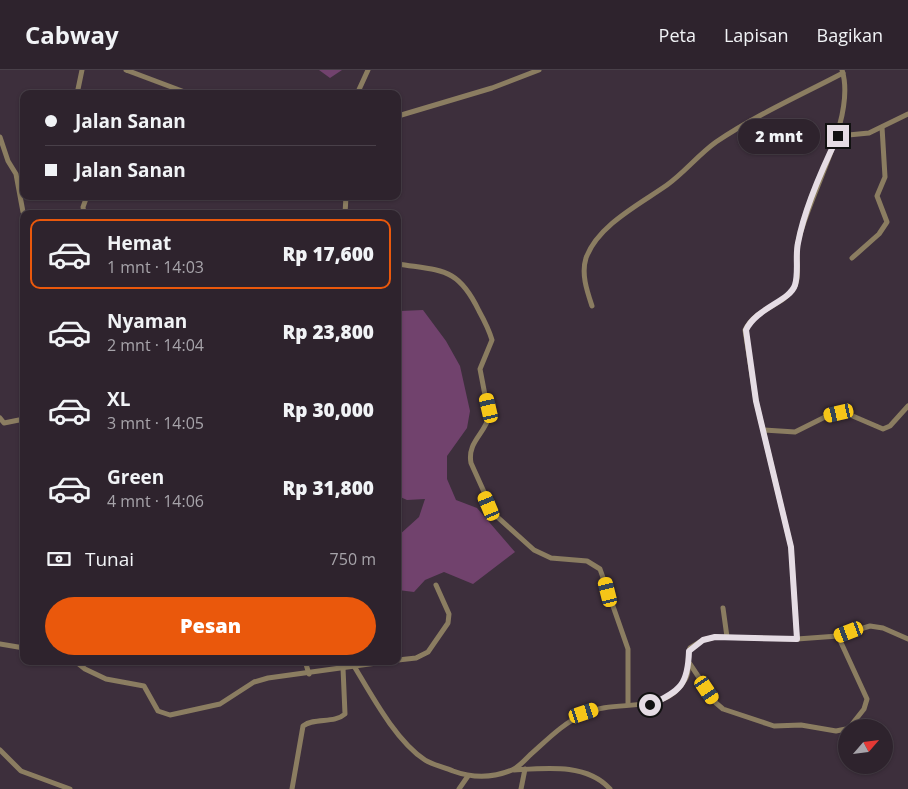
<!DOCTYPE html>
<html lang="id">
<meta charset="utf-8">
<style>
body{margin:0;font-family:"Open Sans",sans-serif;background:#3a2f39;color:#f1f3f6;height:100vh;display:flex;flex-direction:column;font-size:19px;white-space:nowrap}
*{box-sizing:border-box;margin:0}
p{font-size:16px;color:#a7a4aa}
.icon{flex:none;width:28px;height:28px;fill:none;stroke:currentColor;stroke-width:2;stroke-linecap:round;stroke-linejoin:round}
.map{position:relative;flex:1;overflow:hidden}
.drawer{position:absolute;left:20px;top:140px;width:381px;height:455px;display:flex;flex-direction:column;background:#2e232d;border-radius:10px;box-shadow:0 1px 4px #0004,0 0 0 1px #494049}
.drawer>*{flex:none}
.top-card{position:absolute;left:20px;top:20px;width:381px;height:110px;border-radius:10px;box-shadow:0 1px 4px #0004,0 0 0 1px #494049;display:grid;align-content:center;height:110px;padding:0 25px;background:#2e232d}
.needle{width:32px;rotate:62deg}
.controls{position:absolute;left:838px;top:649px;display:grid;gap:10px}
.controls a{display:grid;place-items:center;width:55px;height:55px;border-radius:50%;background:#2e232d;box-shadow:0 1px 4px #0004,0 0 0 1px #494049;font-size:25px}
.end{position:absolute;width:22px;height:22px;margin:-11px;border:6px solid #e5dce4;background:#111;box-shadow:0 0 0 2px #111}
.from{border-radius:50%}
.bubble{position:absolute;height:35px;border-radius:18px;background:#2e232d;box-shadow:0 1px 4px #0004,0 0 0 1px #494049;font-size:16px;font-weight:800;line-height:35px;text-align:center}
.car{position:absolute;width:15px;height:30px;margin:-15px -8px;border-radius:6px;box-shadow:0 0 4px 1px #0007;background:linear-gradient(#f5c518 24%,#345 0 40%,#f5c518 0 76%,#345 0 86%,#f5c518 0)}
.top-card b{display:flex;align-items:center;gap:18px;height:48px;font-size:19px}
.top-card b+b{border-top:1px solid #494049}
.top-card i{width:12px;height:12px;background:#f1f3f6}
ul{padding:9px 0 0;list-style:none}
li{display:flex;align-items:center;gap:15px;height:70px;margin:0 10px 8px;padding:0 15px;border:2px solid transparent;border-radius:10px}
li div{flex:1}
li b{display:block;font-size:19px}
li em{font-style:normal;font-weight:800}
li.active{border-color:#ea580c}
li>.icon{width:45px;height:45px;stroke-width:1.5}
.pay{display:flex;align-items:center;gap:12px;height:55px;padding:0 25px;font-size:19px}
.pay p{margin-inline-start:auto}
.primary-button{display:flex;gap:10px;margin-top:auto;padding:10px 25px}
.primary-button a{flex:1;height:58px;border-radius:30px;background:#ea580c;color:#fff;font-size:20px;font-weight:800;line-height:58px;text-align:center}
header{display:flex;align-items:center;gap:30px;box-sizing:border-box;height:70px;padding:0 25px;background:#2e232d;border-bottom:1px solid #494049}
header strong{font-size:24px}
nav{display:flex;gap:28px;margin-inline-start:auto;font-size:18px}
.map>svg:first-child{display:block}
</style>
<header>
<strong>Cabway</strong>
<nav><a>Peta</a><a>Lapisan</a><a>Bagikan</a></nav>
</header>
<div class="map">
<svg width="908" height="719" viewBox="0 0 908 719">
<rect width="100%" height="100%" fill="#3d2f3c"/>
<g fill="#71426d">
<polygon points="319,0 342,0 330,8"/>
<polygon points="423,240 446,271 460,296 470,341 467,358 447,386 447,409 456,430 477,438 515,482 473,514 444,502 425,510 414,522 398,520 398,466 419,447 425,429 407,430 398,426 398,243 400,241"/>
</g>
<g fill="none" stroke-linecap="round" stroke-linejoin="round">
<g stroke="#8b7d61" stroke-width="5">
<polyline points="126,0 190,24"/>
<polyline points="77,24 82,0"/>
<polyline points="357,24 368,0"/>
<polyline points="398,46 492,18 539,0"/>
<polyline points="838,66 869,63 908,44"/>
<polyline points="0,67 8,91 16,104 23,142"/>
<polyline points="84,144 83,137 87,126"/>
<polyline points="345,144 346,126"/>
<polyline points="852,188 879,164 887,152 877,126 885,107 882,57"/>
<path d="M398,194C442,201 458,197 479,241C484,250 489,260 492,270L480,299L489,346C485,364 467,372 471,393L494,444L534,480L551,488L587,491L600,499L628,579V634"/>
<path d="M592,236C587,221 581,204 586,188C598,155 640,134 667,115C685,102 698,85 716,72C756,45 801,25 843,3"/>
<polyline points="0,348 4,353 24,349"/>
<polyline points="764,360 795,362 827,346 839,343 848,344 883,359 890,356 908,336"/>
<polyline points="723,538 727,567"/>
<polyline points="838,566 867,629 864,639 849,658"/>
<polyline points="797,569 838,566 870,556 883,558 908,569"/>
<polyline points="0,574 24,578"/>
<polyline points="398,590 416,588 428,582 448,553 449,544 436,515"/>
<polyline points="75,591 85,599 106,609 144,616 158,641 170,645 220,634 254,612 268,608 391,591"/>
<polyline points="305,591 309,604"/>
<path d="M348,591L354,596C372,626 396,671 425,690C433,695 444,697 453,701C472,708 493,708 512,700C519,697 525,690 530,685C546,671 563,653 584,644C618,627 664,648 686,608C691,598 686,587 690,578L703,570L715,567L797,569L791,477L756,331L745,260C755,238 782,237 794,218C801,206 795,186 798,172C809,124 857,47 842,0"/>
<polyline points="690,594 716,633 723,639 774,656 801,655 836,661 846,659"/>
<polyline points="0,680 21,701 70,719"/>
<path d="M514,700C546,698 587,693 610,719"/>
<path d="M292,719L303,656C315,647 334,654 345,644L343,598"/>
<polyline points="459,719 468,706"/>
<polyline points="521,719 525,699"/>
</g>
</g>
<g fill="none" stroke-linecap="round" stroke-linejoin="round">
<path stroke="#e5dce4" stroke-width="6" d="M650,635C681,621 688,614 689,581L703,570L715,567L797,569L791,477L756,331L746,260C756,238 790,231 795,215C799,202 795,186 798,173C804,140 823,97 838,66"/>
</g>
</svg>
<div class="controls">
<a><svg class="needle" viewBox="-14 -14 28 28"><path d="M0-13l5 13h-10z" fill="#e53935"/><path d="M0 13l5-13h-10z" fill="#a7a4aa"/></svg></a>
</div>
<i class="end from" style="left:650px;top:635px"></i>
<i class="end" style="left:838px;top:66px"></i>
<div class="bubble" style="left:738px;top:49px;width:82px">2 mnt</div>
<i class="car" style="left:489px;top:338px;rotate:347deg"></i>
<i class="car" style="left:839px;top:343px;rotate:257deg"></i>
<i class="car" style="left:489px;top:436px;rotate:337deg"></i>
<i class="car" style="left:608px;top:522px;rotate:346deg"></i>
<i class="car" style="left:849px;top:562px;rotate:249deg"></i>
<i class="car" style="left:707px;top:620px;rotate:146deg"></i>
<i class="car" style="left:584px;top:643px;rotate:72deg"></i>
<div class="top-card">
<b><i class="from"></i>Jalan Sanan</b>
<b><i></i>Jalan Sanan</b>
</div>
<section class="drawer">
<ul>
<li class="active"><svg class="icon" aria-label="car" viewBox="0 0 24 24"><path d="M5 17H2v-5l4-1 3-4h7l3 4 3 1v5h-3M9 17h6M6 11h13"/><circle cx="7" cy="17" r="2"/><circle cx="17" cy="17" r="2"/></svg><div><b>Hemat</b><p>1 mnt · 14:03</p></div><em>Rp 17,600</em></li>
<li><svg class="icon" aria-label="car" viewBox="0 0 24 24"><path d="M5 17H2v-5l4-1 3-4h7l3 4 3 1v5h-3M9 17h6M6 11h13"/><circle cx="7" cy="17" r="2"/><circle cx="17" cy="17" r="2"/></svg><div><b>Nyaman</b><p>2 mnt · 14:04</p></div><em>Rp 23,800</em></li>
<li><svg class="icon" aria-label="car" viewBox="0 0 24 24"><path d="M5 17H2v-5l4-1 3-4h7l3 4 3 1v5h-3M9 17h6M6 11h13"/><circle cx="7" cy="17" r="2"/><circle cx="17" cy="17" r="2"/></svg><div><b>XL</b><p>3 mnt · 14:05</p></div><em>Rp 30,000</em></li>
<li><svg class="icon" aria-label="car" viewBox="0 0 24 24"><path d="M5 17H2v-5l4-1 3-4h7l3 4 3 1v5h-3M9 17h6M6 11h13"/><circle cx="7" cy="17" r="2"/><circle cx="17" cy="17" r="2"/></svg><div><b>Green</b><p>4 mnt · 14:06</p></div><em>Rp 31,800</em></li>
</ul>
<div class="pay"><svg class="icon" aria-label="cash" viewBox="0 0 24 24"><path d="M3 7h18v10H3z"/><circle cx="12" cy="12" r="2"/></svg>Tunai<p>750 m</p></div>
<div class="primary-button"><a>Pesan</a></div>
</section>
</div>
